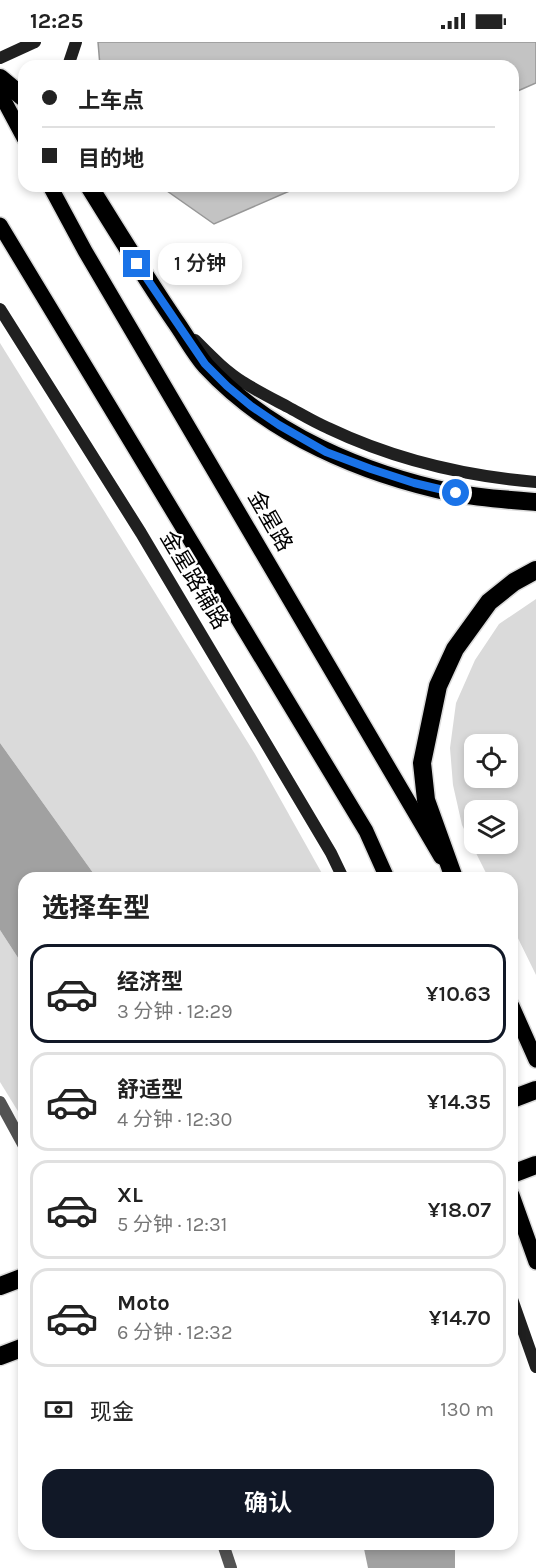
<!DOCTYPE html>
<html lang="zh">
<meta charset="utf-8">
<style>
body{margin:0;font-family:Karla,"Noto Sans SC",sans-serif;background:#f6f6f6;color:#222;height:100vh;display:flex;flex-direction:column;font-size:22px;white-space:nowrap}
*{box-sizing:border-box;margin:0}
p{font-size:20px;color:#767676}
.icon{flex:none;width:33px;height:33px;fill:none;stroke:currentColor;stroke-width:2;stroke-linecap:round;stroke-linejoin:round}
.map{position:relative;flex:1;overflow:hidden}
.panel{position:absolute;left:18px;top:830px;width:500px;height:678px;display:flex;flex-direction:column;background:#fff;border-radius:18px;box-shadow:0 3px 9px #0003}
.panel>*{flex:none}
.hud{position:absolute;left:18px;top:18px;width:501px;height:132px;border-radius:18px;box-shadow:0 3px 9px #0003;display:grid;align-content:center;height:132px;padding:0 24px;background:#fff}
.controls{position:absolute;left:464px;top:692px;display:grid;gap:12px}
.controls a{display:grid;place-items:center;width:54px;height:54px;border-radius:12px;background:#fff;box-shadow:0 3px 9px #0003;font-size:30px}
.end{position:absolute;width:27px;height:27px;margin:-14px;border:8px solid #1a73e8;background:#fff;box-shadow:0 0 0 3px #fff}
.from{border-radius:50%}
.bubble{position:absolute;height:42px;border-radius:18px;background:#fff;box-shadow:0 3px 9px #0003;font-size:20px;font-weight:600;line-height:42px;text-align:center}
.hud b{display:flex;align-items:center;gap:21px;height:57px;font-size:22px}
.hud b+b{border-top:2px solid #e0e0e0}
.hud i{width:15px;height:15px;background:#222}
ul{padding:0;list-style:none}
li{display:flex;align-items:center;gap:18px;height:99px;margin:0 12px 9px;padding:0 12px;border:3px solid #e0e0e0;border-radius:18px}
li div{flex:1}
li b{display:block;font-size:22px}
li em{font-style:normal;font-weight:600}
li.selected{border-color:#111827}
li>.icon{width:54px;height:54px;stroke-width:1.5}
h2{padding:0 24px;font-size:27px;line-height:72px}
.pay{display:flex;align-items:center;gap:15px;height:66px;padding:0 24px;font-size:22px}
.pay p{margin-inline-start:auto}
.primary-button{display:flex;gap:12px;margin-top:auto;padding:12px 24px}
.primary-button a{flex:1;height:69px;border-radius:18px;background:#111827;color:#fff;font-size:24px;font-weight:600;line-height:69px;text-align:center}
.status{display:flex;justify-content:space-between;align-items:center;height:42px;padding:0 30px;background:#fff;direction:ltr}
.status svg{height:16px;fill:currentColor}
.map>svg:first-child{display:block}
</style>
<div class="status"><b>12:25</b><svg viewBox="0 0 49 12"><path d="M0 12V9h3v3zM5 12V6h3v6zM10 12V3h3v9zM15 12V0h3v12zM26 1h20v11H26zM47 4h2v5h-2z"/></svg></div>
<div class="map">
<svg width="536" height="1526" viewBox="0 0 536 1526">
<rect width="100%" height="100%" fill="#fff"/>
<g fill="#dadada" fill-rule="evenodd">
<polygon points="0,301 255,712 324,835 96,835 0,701"/>
<path d="M536,557V933L512,884V836L488,835L462,783L453,743L450,706L456,661L475,618L499,582ZM474,702H507V735H474ZM474,768H507V801H474Z"/>
<polygon points="0,888 24,925 24,1079 0,1040"/>
</g>
<g fill="#a1a1a1">
<polygon points="0,701 96,835 24,836 24,925 0,888"/>
<polygon points="363,1502 455,1502 455,1526 368,1526"/>
</g>
<g fill="#c3c3c3" stroke="#979797" stroke-width="1.5">
<polygon points="98,0 536,0 536,41 513,51 513,24 100,24"/>
<polygon points="160,144 301,144 214,182"/>
</g>
<g fill="none" stroke-linecap="round" stroke-linejoin="round">
<defs>
<g id="primary">
<polyline points="0,51 24,96"/>
<polyline points="50,144 85,209 441,815"/>
<polyline points="0,183 366,789 387,836"/>
<polyline points="512,964 536,1018"/>
<polyline points="512,1153 536,1220"/>
</g>
<g id="highway">
<polyline points="0,36 24,56"/>
<path d="M89,144C117,189 145,235 175,279C185,293 194,310 206,324C270,393 364,432 454,451C481,456 509,458 536,460"/>
<polyline points="454,836 426,758 422,721 438,644 455,607 489,560 514,540 536,528"/>
<polyline points="512,1057 536,1048"/>
<polyline points="512,1132 536,1123"/>
<polyline points="0,1244 24,1235"/>
<polyline points="0,1314 24,1305"/>
</g>
</defs>
<use href="#primary" stroke="#dbdbdb" stroke-width="18"/>
<use href="#highway" stroke="#dbdbdb" stroke-width="21"/>
<g stroke="#535353" stroke-width="12">
<polyline points="0,1060 24,1104"/>
<polyline points="223,1502 231,1526"/>
</g>
<g stroke="#202020" stroke-width="12">
<polyline points="0,16 35,0"/>
<polyline points="68,24 76,0"/>
<polyline points="0,267 141,491 331,811 343,836"/>
<path d="M195,298C210,313 225,329 243,340C257,349 273,357 288,365C301,372 314,380 328,386C393,417 464,434 536,440"/>
<polyline points="512,1257 536,1325"/>
</g>
<use href="#primary" stroke="#000" stroke-width="15"/>
<use href="#highway" stroke="#000" stroke-width="18"/>
</g>
<g fill="none" stroke-linecap="round" stroke-linejoin="round">
<polyline stroke="#1a73e8" stroke-width="8" points="137,222 205,322 227,344 251,364 279,383 326,410 371,427 414,441 456,451"/>
</g>
<g text-anchor="middle" dominant-baseline="central" stroke-width="4.5" stroke-linejoin="round" paint-order="stroke">
<g font-size="22" fill="#000" stroke="#fff">
<text transform="translate(270 479) rotate(60)">金星路</text>
<text transform="translate(194 538) rotate(59)">金星路辅路</text>
</g>
</g>
</svg>
<div class="controls">
<a><svg class="icon" aria-label="locate" viewBox="0 0 24 24"><circle cx="12" cy="12" r="6"/><path d="M12 2v4M12 18v4M2 12h4M18 12h4"/></svg></a>
<a><svg class="icon" aria-label="layers" viewBox="0 0 24 24"><path d="M12 4l9 5-9 5-9-5zM3 14l9 5 9-5"/></svg></a>
</div>
<i class="end from" style="left:456px;top:451px"></i>
<i class="end" style="left:137px;top:222px"></i>
<div class="bubble" style="left:158px;top:201px;width:84px">1 分钟</div>
<div class="hud">
<b><i class="from"></i>上车点</b>
<b><i></i>目的地</b>
</div>
<section class="panel">
<h2>选择车型</h2>
<ul>
<li class="selected"><svg class="icon" aria-label="car" viewBox="0 0 24 24"><path d="M5 17H2v-5l4-1 3-4h7l3 4 3 1v5h-3M9 17h6M6 11h13"/><circle cx="7" cy="17" r="2"/><circle cx="17" cy="17" r="2"/></svg><div><b>经济型</b><p>3 分钟 · 12:29</p></div><em>¥10.63</em></li>
<li><svg class="icon" aria-label="car" viewBox="0 0 24 24"><path d="M5 17H2v-5l4-1 3-4h7l3 4 3 1v5h-3M9 17h6M6 11h13"/><circle cx="7" cy="17" r="2"/><circle cx="17" cy="17" r="2"/></svg><div><b>舒适型</b><p>4 分钟 · 12:30</p></div><em>¥14.35</em></li>
<li><svg class="icon" aria-label="car" viewBox="0 0 24 24"><path d="M5 17H2v-5l4-1 3-4h7l3 4 3 1v5h-3M9 17h6M6 11h13"/><circle cx="7" cy="17" r="2"/><circle cx="17" cy="17" r="2"/></svg><div><b>XL</b><p>5 分钟 · 12:31</p></div><em>¥18.07</em></li>
<li><svg class="icon" aria-label="car" viewBox="0 0 24 24"><path d="M5 17H2v-5l4-1 3-4h7l3 4 3 1v5h-3M9 17h6M6 11h13"/><circle cx="7" cy="17" r="2"/><circle cx="17" cy="17" r="2"/></svg><div><b>Moto</b><p>6 分钟 · 12:32</p></div><em>¥14.70</em></li>
</ul>
<div class="pay"><svg class="icon" aria-label="cash" viewBox="0 0 24 24"><path d="M3 7h18v10H3z"/><circle cx="12" cy="12" r="2"/></svg>现金<p>130 m</p></div>
<div class="primary-button"><a>确认</a></div>
</section>
</div>
